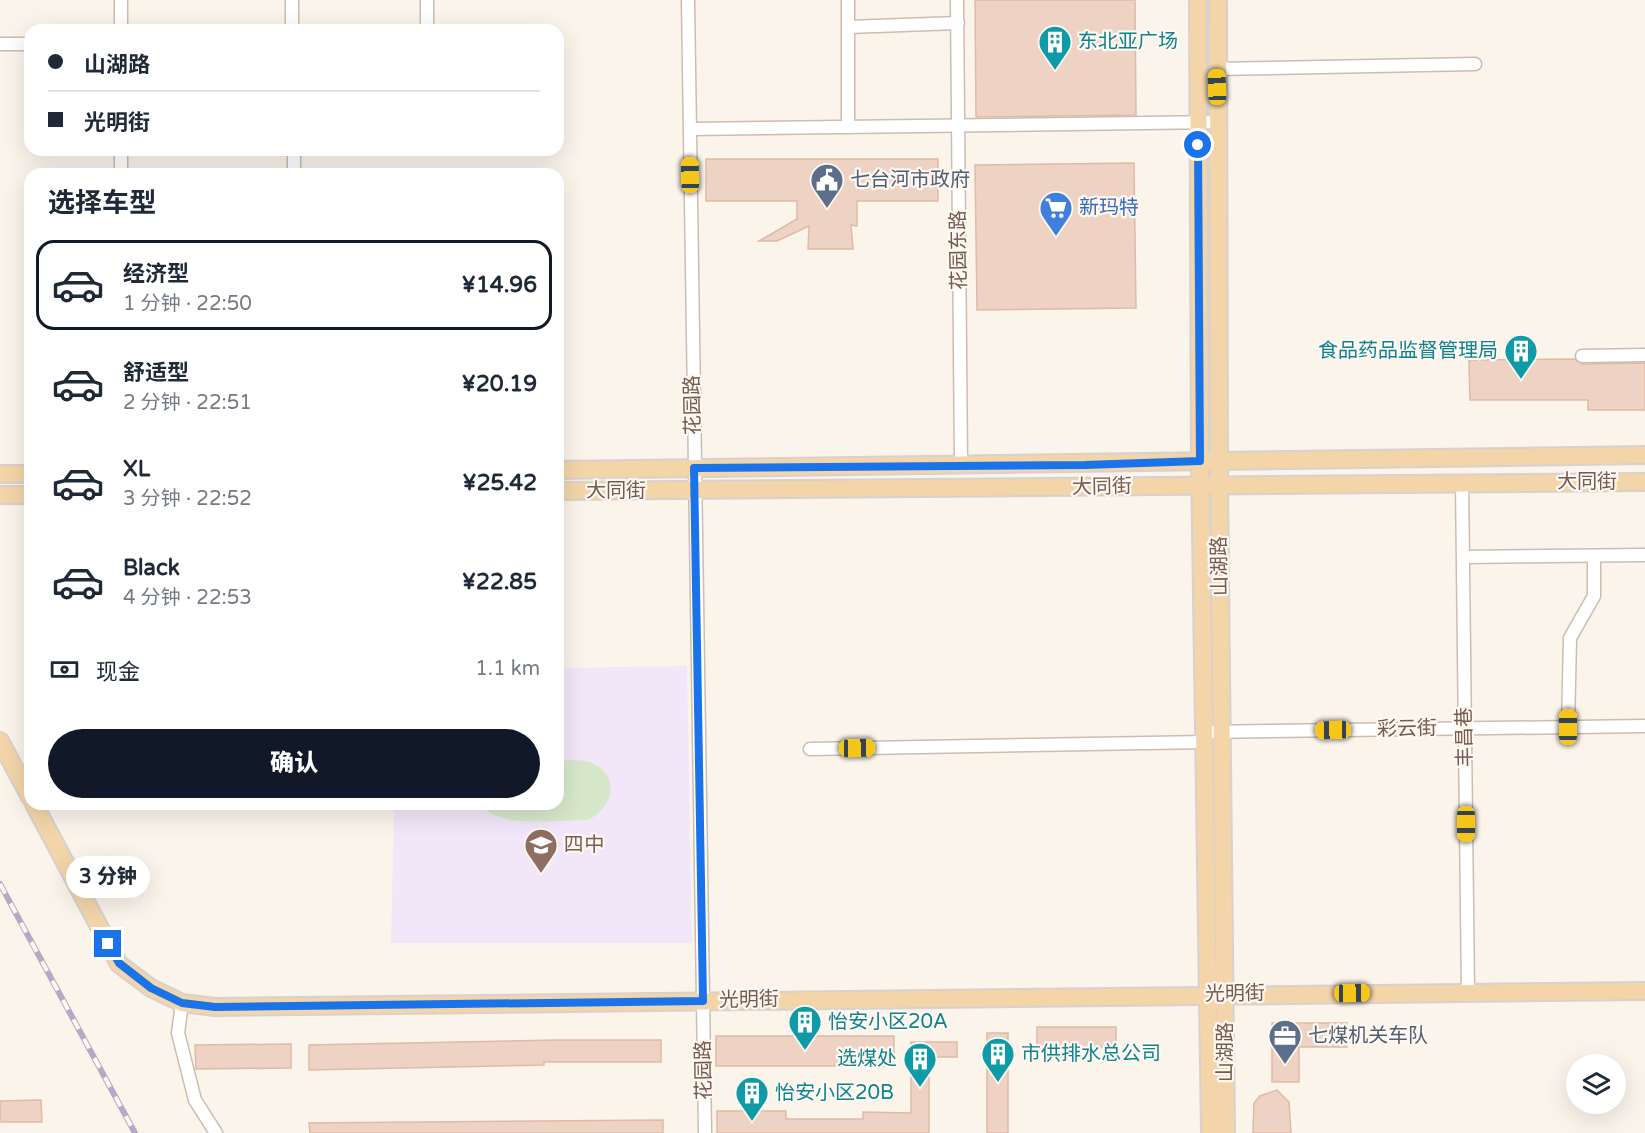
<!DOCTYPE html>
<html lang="zh">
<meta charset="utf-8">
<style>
body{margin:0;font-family:"Varela Round","Noto Sans SC",sans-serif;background:#f2f2f3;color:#1f2937;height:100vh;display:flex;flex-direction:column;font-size:22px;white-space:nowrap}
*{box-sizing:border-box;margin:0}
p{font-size:20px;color:#747a83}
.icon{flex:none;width:33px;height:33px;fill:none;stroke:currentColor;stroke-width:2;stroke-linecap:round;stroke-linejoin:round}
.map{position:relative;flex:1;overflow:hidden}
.side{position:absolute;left:24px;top:168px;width:540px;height:642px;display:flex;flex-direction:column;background:#fff;border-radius:18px;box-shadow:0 6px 24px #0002}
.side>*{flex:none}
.guide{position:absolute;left:24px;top:24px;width:540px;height:132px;border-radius:18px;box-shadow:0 6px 24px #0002;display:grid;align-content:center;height:132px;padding:0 24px;background:#fff}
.tools{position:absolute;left:1566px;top:1054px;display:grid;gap:12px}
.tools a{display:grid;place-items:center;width:60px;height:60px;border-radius:50%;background:#fff;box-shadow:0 6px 24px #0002;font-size:30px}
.end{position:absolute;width:27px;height:27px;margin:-14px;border:8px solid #1a73e8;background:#fff;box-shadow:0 0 0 3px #fff}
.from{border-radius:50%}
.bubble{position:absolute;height:42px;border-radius:21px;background:#fff;box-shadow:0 6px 24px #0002;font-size:20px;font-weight:800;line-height:42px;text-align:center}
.car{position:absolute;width:18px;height:36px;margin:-18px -9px;border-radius:8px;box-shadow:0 0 4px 2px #0007;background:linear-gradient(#f5c518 24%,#345 0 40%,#f5c518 0 76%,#345 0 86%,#f5c518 0)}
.guide b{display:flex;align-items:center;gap:21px;height:57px;font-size:22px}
.guide b+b{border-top:2px solid #e0e1e3}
.guide i{width:15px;height:15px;background:#1f2937}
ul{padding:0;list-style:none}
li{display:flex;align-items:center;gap:18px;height:90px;margin:0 12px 9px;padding:0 12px;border:3px solid transparent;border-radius:18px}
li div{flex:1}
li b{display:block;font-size:22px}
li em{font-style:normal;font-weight:800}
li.on{border-color:#111827}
li>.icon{width:54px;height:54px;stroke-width:1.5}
h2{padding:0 24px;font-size:27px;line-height:72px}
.pay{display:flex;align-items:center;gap:15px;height:66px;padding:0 24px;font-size:22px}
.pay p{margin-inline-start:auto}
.action{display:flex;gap:12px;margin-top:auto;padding:12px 24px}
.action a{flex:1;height:69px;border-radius:36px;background:#111827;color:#fff;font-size:24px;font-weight:800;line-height:69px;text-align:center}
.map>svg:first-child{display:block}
</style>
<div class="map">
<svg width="1645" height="1133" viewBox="0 0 1645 1133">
<rect width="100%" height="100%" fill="#fbf4eb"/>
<polygon fill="#f1e7f8" points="687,666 692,943 391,943 394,804 558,804 558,668"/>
<path fill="#d7e8ca" d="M558,761C570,761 585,758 596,765C622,780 610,811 587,820C560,820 495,829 481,804H558Z"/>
<g fill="#eed3c5" stroke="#dfbaa6" stroke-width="1.5">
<polygon points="975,0 1135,0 1136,115 976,117"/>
<polygon points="706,159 938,159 938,201 857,201 857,226 851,225 853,249 808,249 809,226 777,241 759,241 797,219 797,201 706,201"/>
<polygon points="1134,163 1136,308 977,310 975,165"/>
<polygon points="1575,359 1582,364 1645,363 1645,410 1588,410 1588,400 1470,400 1469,360"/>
<polygon points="1272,1023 1347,1023 1347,1047 1299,1047 1299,1082 1272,1082"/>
<rect x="1037" y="1027" width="79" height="20"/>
<rect x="987" y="1033" width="21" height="100"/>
<rect x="716" y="1036" width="178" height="30"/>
<polygon points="557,1040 661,1040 661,1062 544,1062 544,1065 309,1070 309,1045"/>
<polygon points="911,1042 957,1042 957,1057 929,1057 929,1133 717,1133 717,1111 786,1111 786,1119 863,1119 863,1112 911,1113"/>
<polygon points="291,1044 291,1068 196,1069 195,1045"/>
<polygon points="1277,1090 1289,1102 1291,1133 1253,1133 1254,1103 1260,1096"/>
<polygon points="41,1100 42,1122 0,1122 0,1101"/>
<polygon points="663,1120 663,1133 310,1133 309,1123"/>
</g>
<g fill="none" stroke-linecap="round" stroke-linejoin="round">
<defs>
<g id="minor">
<polyline points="121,0 121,30"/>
<polyline points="292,0 292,30"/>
<polyline points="427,0 427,30"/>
<polyline points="688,0 705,1133"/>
<polyline points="848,0 848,127"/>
<polyline points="957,0 961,465"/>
<polyline points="848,27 958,23"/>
<polyline points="0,44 30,44"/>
<polyline points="1216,69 1475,64"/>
<polyline points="690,129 1218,122"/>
<polyline points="121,150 121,174"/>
<polyline points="294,150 294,174"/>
<polyline points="1582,356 1645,355"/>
<polyline points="1462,482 1468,992"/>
<polyline points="1464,557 1645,555"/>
<polyline points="1568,727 1570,638 1594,596 1594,556"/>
<polyline points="1205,732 1645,726"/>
<polyline points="810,749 1205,742"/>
<polyline points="182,1003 178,1033 195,1100 216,1133"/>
</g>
<g id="major">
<polyline points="1198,0 1200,461 1210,1133"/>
<polyline points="1218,0 1219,484 1226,1133"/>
<polyline points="558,470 1645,455"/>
<polyline points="0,474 30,474"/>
<polyline points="558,491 1645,482"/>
<polyline points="0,495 30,495"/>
<polyline points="0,741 30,797"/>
<polyline points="34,804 119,964 151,988 182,1003 215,1007 1645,991"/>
</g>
</defs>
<use href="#minor" stroke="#cdbcb1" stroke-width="15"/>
<use href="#major" stroke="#d8d1ce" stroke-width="20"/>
<use href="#minor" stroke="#fff" stroke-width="12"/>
<use href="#major" stroke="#f3d5a9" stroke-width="16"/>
<defs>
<polyline id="rail" points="0,884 135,1133"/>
</defs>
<use href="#rail" stroke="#b7a9c5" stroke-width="6"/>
<use href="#rail" stroke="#fef8f1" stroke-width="4" stroke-dasharray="11" stroke-linecap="butt"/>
</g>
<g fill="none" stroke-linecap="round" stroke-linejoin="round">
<polyline stroke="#1a73e8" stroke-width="8" points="108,944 119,963 151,988 182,1003 215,1007 703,1001 694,468 1085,465 1200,461 1198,145"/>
</g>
<defs>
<symbol id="building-pin" viewBox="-11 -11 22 30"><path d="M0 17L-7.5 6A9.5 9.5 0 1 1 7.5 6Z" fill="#0f9aa8" stroke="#fef8f1"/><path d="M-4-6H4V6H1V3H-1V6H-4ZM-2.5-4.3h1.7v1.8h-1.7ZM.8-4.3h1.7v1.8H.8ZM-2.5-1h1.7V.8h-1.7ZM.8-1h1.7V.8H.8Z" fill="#fff"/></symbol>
<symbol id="civic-pin" viewBox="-11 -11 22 30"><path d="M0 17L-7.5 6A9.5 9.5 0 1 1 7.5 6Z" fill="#5c6f8a" stroke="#fef8f1"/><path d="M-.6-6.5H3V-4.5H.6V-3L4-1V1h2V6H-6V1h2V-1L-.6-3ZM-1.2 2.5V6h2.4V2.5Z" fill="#fff"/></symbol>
<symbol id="supermarket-pin" viewBox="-11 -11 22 30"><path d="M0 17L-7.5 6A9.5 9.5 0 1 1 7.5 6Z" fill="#3f7fe0" stroke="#fef8f1"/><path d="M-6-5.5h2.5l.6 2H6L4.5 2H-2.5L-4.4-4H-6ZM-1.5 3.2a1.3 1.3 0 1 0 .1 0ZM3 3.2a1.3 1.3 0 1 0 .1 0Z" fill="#fff"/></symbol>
<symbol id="school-pin" viewBox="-11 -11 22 30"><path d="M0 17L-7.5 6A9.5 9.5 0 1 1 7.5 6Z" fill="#8d6e63" stroke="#fef8f1"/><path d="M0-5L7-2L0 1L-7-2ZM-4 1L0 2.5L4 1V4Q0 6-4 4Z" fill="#fff"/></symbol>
<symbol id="office-pin" viewBox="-11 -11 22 30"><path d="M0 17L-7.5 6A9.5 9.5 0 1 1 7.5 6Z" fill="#5c6f8a" stroke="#fef8f1"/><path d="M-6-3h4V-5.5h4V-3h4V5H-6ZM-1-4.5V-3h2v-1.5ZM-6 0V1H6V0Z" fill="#fff"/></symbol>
</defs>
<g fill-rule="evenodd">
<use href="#building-pin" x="1036" y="23" width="38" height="52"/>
<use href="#civic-pin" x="808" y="161" width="38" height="52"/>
<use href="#supermarket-pin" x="1037" y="189" width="38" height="52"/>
<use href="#building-pin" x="1502" y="332" width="38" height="52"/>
<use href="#school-pin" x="522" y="826" width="38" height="52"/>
<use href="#building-pin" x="786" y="1003" width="38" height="52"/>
<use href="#office-pin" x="1266" y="1017" width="38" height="52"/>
<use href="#building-pin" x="979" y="1035" width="38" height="52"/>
<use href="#building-pin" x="901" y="1040" width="38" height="52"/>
<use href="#building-pin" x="733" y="1074" width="38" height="52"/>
</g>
<g text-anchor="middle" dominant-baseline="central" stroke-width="4.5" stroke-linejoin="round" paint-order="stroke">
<g font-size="20" fill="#0d838f" stroke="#fef8f1" text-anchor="start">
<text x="1078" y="42">东北亚广场</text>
<text x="1498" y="351" text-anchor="end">食品药品监督管理局</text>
<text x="828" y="1022">怡安小区20A</text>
<text x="1021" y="1054">市供排水总公司</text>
<text x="897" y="1059" text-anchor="end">选煤处</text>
<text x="775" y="1093">怡安小区20B</text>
</g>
<g font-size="20" fill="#4e5e75" stroke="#fef8f1" text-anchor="start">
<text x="850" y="180">七台河市政府</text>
<text x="1308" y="1036">七煤机关车队</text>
</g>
<g font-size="20" fill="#366cbe" stroke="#fef8f1" text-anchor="start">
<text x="1079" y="208">新玛特</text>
</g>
<g font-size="20" fill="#745b50" stroke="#fef8f1">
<text transform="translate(959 250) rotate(-91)">花园东路</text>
<text transform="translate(693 405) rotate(-91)">花园路</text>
<text x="1587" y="482">大同街</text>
<text transform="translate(1102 487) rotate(-1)">大同街</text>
<text x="616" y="491">大同街</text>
<text transform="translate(1220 566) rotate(-91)">山湖路</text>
<text transform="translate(1407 729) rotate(-1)">彩云街</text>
<text transform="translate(1465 737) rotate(-91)">丰昌巷</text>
<text transform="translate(1235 994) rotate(-1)">光明街</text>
<text transform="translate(749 1000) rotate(-1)">光明街</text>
<text transform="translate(1226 1052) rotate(-90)">山湖路</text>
<text transform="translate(704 1070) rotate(-91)">花园路</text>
</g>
<g font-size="20" fill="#785e54" stroke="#fef8f1" text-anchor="start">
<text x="564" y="845">四中</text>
</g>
</g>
</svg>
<div class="tools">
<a><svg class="icon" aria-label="layers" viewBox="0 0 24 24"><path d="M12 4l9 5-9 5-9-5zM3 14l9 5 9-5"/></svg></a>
</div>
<i class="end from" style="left:1198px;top:145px"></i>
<i class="end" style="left:108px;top:944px"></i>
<div class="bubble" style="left:66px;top:856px;width:84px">3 分钟</div>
<i class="car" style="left:1217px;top:87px;rotate:358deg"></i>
<i class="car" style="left:690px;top:175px;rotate:359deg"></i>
<i class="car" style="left:1568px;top:727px;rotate:0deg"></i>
<i class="car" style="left:1333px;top:730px;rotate:269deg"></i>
<i class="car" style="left:857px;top:748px;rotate:89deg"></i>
<i class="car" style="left:1466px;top:824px;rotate:180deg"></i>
<i class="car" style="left:1352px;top:993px;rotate:89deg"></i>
<div class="guide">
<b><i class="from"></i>山湖路</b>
<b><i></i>光明街</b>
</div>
<section class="side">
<h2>选择车型</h2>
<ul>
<li class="on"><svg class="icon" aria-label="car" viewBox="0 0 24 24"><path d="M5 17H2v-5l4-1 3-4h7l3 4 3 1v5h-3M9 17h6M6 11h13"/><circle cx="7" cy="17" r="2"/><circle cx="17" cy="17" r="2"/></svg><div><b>经济型</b><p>1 分钟 · 22:50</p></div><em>¥14.96</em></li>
<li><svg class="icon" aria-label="car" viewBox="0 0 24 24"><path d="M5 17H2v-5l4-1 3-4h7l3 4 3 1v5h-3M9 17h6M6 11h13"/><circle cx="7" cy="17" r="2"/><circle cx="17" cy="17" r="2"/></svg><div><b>舒适型</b><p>2 分钟 · 22:51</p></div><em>¥20.19</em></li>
<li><svg class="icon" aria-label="car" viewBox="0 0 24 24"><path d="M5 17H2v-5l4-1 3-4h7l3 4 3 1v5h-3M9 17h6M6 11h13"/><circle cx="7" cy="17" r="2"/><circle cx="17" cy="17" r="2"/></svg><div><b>XL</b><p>3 分钟 · 22:52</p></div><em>¥25.42</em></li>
<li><svg class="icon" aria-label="car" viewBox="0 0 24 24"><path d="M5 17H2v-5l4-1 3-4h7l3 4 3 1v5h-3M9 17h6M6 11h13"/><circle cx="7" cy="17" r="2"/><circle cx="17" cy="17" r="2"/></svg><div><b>Black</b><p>4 分钟 · 22:53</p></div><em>¥22.85</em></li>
</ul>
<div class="pay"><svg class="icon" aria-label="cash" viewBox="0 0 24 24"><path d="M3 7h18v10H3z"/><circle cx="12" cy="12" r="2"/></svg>现金<p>1.1 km</p></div>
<div class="action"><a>确认</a></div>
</section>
</div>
